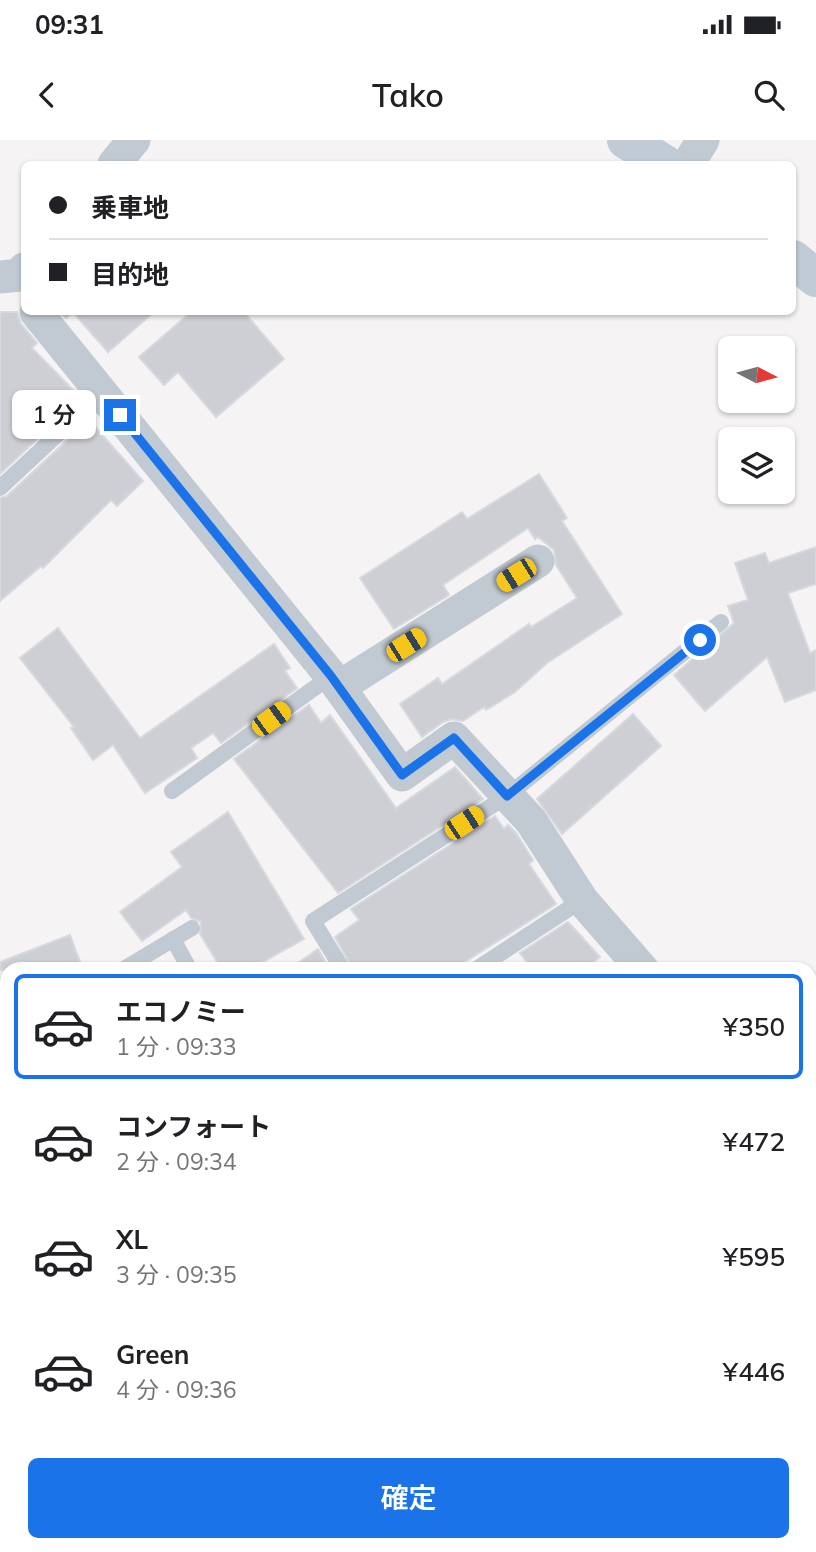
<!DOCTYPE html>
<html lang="ja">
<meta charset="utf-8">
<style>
body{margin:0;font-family:Mulish,"Noto Sans JP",sans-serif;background:#f2f2f2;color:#202124;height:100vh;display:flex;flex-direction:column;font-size:26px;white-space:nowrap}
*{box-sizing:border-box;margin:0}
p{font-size:23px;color:#757577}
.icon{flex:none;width:38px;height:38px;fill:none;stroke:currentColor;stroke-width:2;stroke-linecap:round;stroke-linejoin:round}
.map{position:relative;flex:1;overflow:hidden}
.side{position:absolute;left:0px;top:822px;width:817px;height:590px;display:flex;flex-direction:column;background:#fff;border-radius:21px 21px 0 0;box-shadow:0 2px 5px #0004}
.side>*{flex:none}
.hud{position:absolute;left:21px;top:21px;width:775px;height:154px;border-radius:10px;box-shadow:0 2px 5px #0004;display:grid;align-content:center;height:154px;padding:0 28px;background:#fff}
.needle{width:46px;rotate:96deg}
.controls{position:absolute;left:718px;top:196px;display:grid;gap:14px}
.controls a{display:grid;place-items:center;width:77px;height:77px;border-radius:10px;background:#fff;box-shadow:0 2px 5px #0004;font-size:35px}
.end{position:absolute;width:32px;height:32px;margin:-16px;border:9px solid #1a73e8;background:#fff;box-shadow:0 0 0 4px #fff}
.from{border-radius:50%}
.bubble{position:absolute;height:49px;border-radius:10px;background:#fff;box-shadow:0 2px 5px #0004;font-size:23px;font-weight:600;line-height:49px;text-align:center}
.car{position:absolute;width:21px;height:42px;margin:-21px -10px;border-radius:9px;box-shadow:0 0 5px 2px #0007;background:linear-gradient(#f5c518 24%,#345 0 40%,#f5c518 0 76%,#345 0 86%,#f5c518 0)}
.hud b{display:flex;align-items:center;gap:24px;height:66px;font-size:26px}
.hud b+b{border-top:2px solid #e0e0e0}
.hud i{width:18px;height:18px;background:#202124}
ul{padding:12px 0 0;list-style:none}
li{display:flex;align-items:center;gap:21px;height:105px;margin:0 14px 10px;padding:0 14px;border:4px solid transparent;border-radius:10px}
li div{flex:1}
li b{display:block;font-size:26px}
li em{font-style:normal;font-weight:600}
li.active{border-color:#1a73e8}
li>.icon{width:63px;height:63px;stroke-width:1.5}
.button{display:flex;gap:14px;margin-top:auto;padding:14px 28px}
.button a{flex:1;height:80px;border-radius:10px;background:#1a73e8;color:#fff;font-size:28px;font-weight:600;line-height:80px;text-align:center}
.status{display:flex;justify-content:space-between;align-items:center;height:49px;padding:0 35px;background:#fff;direction:ltr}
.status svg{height:19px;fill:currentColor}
header{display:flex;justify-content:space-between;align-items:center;height:91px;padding:0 28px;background:#fff;font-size:32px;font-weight:600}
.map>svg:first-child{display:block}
</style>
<div class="status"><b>09:31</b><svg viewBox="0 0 49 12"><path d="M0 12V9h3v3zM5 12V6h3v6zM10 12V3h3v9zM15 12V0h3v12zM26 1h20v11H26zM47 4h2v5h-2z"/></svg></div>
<header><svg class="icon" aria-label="back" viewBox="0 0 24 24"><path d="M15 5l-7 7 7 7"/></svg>Tako<svg class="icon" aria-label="search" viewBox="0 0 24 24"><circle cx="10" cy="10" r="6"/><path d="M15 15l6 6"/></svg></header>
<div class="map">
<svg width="816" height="1412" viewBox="0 0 816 1412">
<rect width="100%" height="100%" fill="#f5f3f3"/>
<polygon fill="#c3f1d5" points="149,1405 201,1405 203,1412 151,1412"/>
<g fill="#cdcfd5" stroke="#d7d9de" stroke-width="2">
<polygon points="0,172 17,172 21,184 37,203 32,208 81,258 0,334"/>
<polygon points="60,172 154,172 108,212 73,172 66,178"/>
<polygon points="191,172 244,172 284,219 216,277 178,232 164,245 139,217"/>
<polygon points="89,280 143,341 117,366 111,360 43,428 41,426 0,461 0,358 7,356"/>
<polygon points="539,334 567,378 562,381 622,474 547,523 515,552 486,570 484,567 463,581 452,579 443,582 422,597 400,564 438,538 442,544 529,484 531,487 577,458 556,425 554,410 538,397 535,399 528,388 443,445 449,455 394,489 360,438 462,372 467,379"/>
<polygon points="816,407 816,444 788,453 810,513 816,510 816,550 785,562 767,517 705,571 674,535 734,483 728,466 748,460 735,423 765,413 769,423"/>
<polygon points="58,488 140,598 274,504 290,528 285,531 297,548 221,603 213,593 191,608 197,618 145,653 113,605 93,620 71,588 74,587 20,518"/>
<polygon points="309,565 321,583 330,575 396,668 455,627 483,659 338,753 234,619"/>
<polygon points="633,574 661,606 562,694 537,659"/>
<polygon points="228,672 304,799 249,830 222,830 200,794 201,782 191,778 186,770 142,801 120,772 182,727 171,712"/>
<polygon points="495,676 504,689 508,685 516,693 533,720 529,724 556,764 452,830 353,830 335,797 359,780 351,769"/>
<polygon points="568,782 600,817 584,830 533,830 520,813"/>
<polygon points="70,795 83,830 0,830 0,822"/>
<polygon points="318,809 330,830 288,830"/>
</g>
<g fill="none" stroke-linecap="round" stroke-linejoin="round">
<g stroke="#c1cad2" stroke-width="16">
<polyline points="0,348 102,253"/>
<polyline points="172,651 331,536"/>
<polyline points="173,799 190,830"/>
<polyline points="122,830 192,788"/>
<polyline points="343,830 313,781 507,656 721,482"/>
<polyline points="475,830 582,760"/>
<polyline points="0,873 7,870"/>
<polyline points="0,952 7,981"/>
<polyline points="0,1225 7,1223"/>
<polyline points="0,1314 7,1312"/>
</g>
<g stroke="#c1cad2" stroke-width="33">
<polyline points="114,24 134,0"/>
<polyline points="688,24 703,0"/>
<polyline points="0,137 20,135 24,129"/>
<polyline points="36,172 331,536 402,635 454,598 531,681 582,760 643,830"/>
<polyline points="339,547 538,421"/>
<polyline points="810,997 816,996"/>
<polyline points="0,1027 7,1028"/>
<polyline points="810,1274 816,1270"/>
<polyline points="201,1405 203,1412"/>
<polyline points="453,1405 456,1412"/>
<polyline points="543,1412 558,1405"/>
</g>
<g stroke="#c1cbd6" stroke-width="38">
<polyline points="626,0 665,24"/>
<polyline points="793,119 816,138"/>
</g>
</g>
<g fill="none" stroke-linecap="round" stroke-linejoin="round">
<polyline stroke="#1a73e8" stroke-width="9" points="120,275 331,536 402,635 454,598 507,656 700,500"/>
</g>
</svg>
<div class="controls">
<a><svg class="needle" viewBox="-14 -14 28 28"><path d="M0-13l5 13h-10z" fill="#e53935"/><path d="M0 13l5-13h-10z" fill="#757577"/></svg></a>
<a><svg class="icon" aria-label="layers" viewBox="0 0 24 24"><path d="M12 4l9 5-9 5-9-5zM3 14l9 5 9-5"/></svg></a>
</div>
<i class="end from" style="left:700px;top:500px"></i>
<i class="end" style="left:120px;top:275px"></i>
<div class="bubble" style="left:12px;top:250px;width:84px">1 分</div>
<i class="car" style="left:516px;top:435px;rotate:238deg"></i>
<i class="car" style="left:406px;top:505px;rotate:58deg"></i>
<i class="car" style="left:271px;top:579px;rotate:54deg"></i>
<i class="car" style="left:464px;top:683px;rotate:57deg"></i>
<div class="hud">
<b><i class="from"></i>乗車地</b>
<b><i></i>目的地</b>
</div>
<section class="side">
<ul>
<li class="active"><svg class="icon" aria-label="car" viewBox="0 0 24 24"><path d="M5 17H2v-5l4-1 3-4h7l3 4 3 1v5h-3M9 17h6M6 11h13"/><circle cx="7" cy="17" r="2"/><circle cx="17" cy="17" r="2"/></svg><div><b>エコノミー</b><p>1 分 · 09:33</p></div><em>¥350</em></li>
<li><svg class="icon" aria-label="car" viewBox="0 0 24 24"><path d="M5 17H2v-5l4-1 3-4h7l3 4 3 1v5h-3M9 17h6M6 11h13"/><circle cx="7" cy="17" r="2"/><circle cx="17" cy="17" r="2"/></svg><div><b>コンフォート</b><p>2 分 · 09:34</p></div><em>¥472</em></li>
<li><svg class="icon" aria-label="car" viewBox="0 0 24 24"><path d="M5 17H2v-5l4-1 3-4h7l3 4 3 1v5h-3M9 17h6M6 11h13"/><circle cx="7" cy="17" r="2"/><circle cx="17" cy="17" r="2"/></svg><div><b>XL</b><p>3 分 · 09:35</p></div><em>¥595</em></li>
<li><svg class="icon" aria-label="car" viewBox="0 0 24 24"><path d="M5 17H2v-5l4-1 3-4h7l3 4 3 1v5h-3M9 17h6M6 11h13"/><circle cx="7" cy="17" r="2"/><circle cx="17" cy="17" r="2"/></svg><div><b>Green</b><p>4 分 · 09:36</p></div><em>¥446</em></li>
</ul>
<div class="button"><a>確定</a></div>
</section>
</div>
